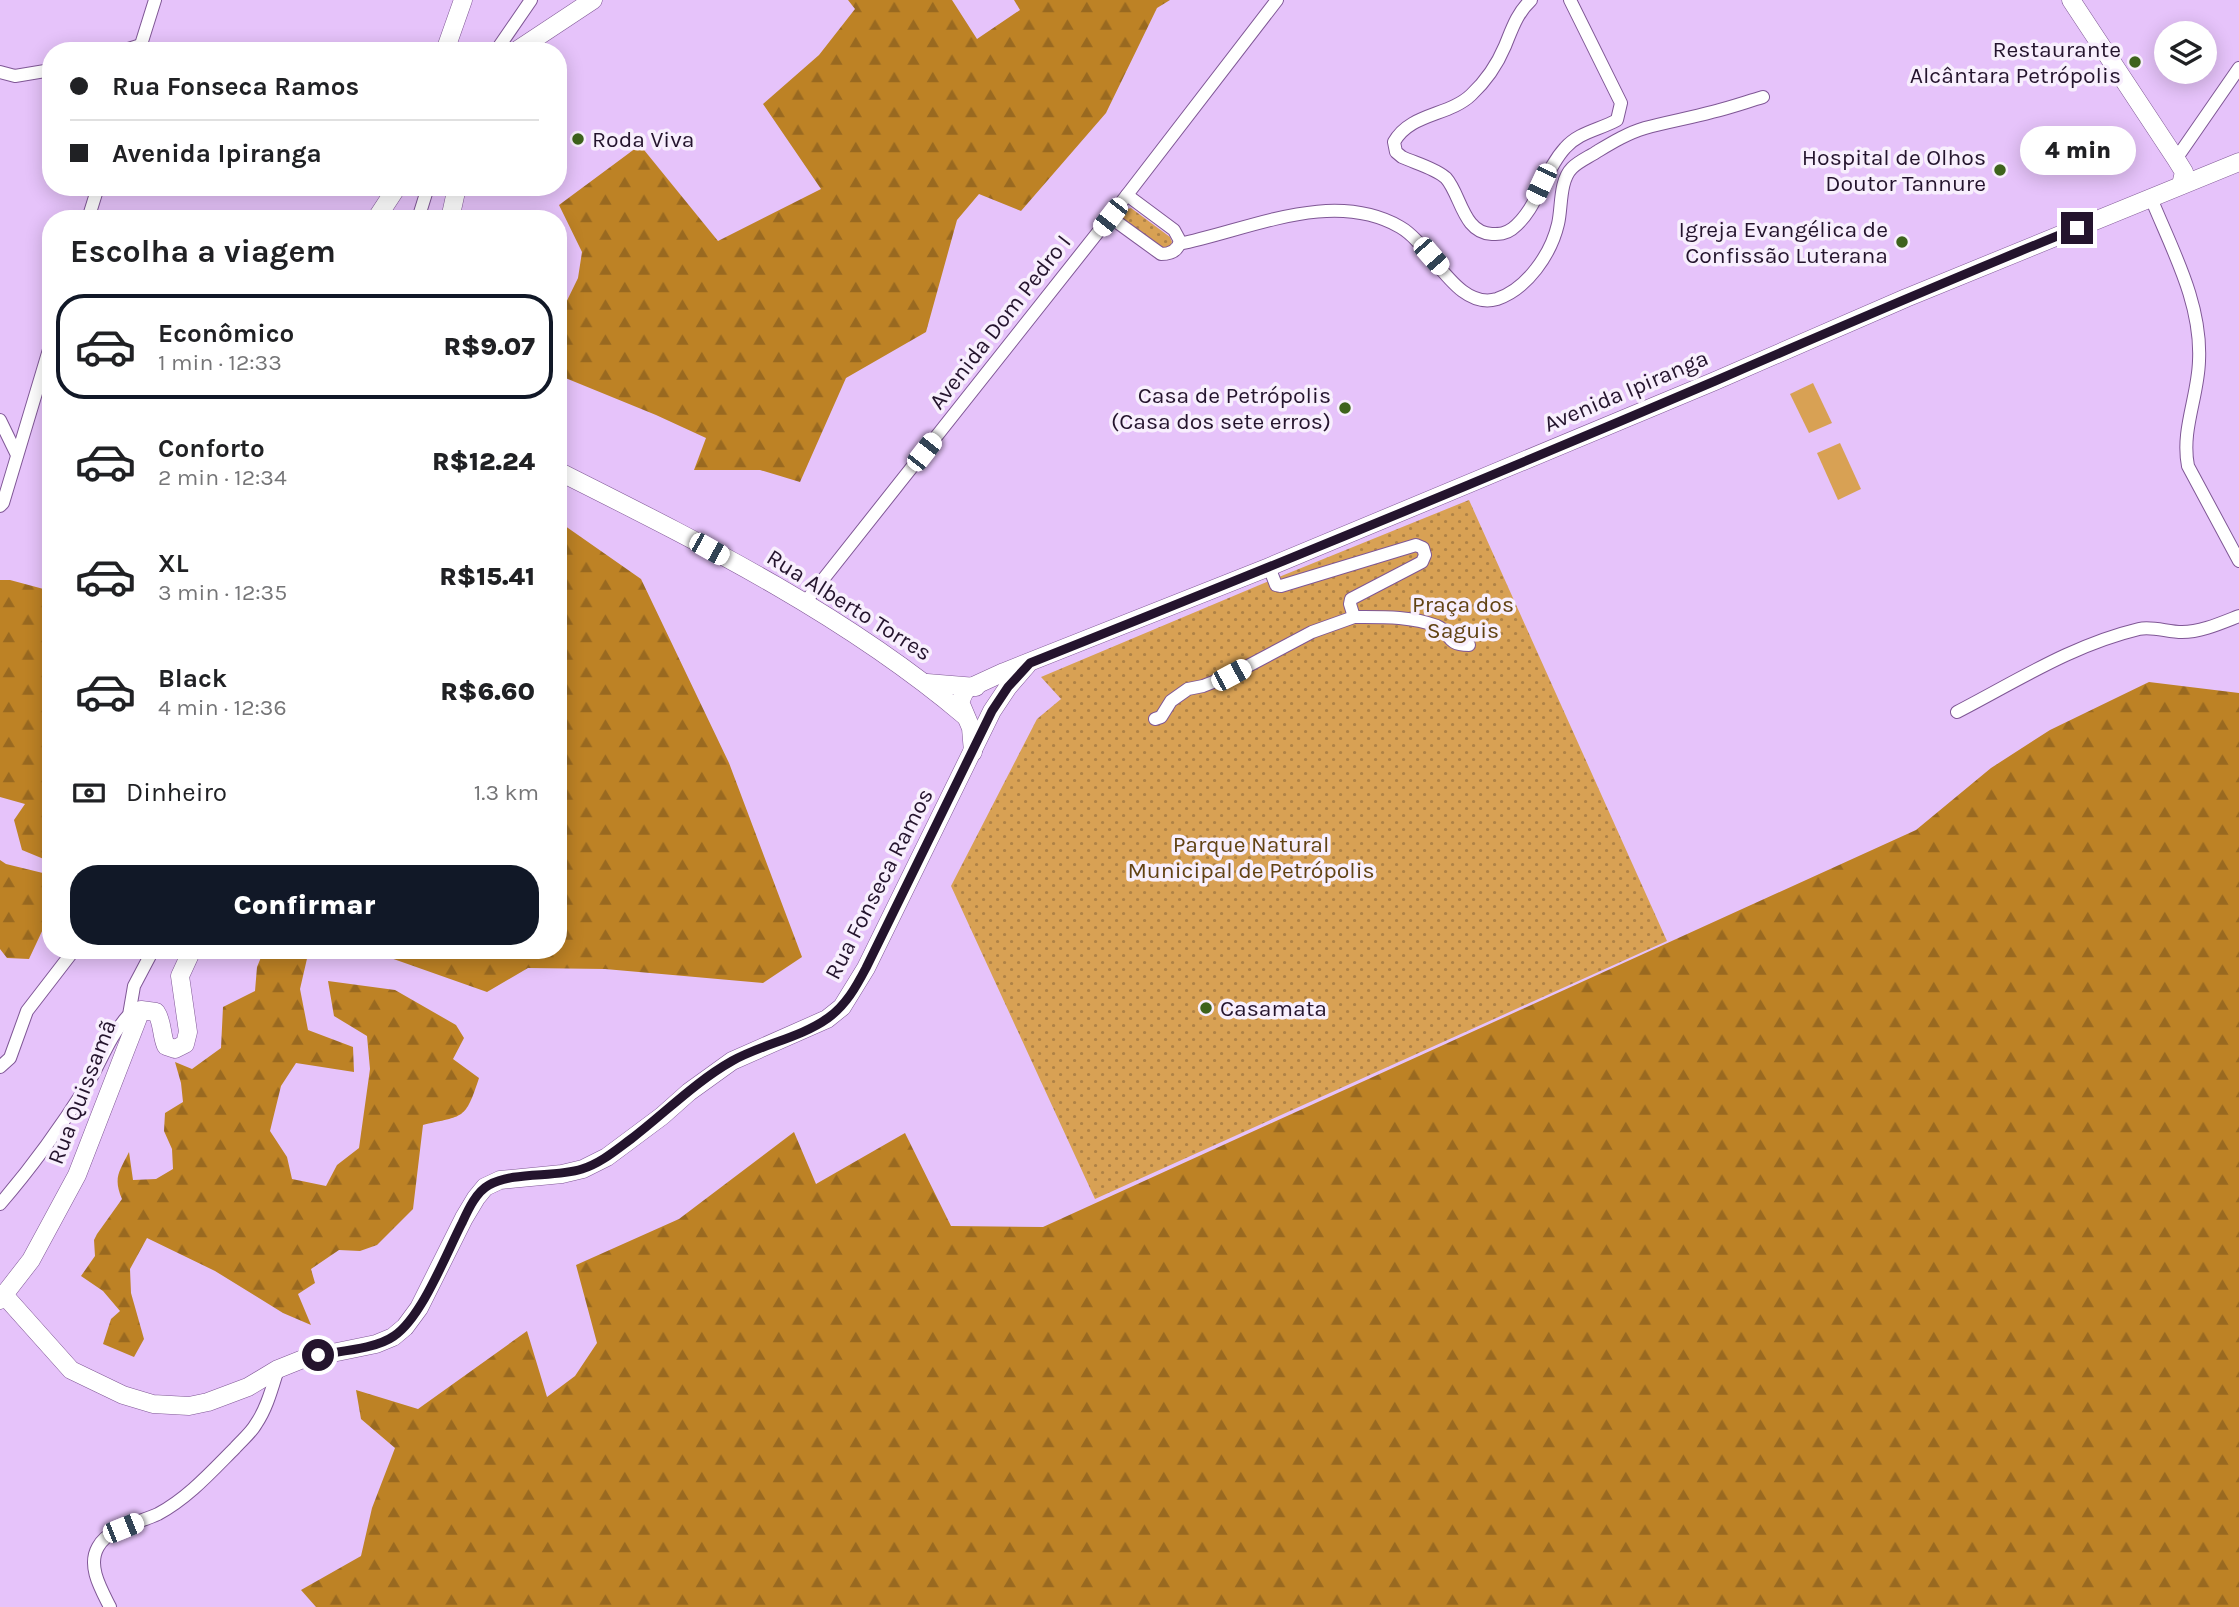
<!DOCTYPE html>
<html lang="pt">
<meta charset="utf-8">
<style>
body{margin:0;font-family:Karla,sans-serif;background:#f2f2f2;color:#202124;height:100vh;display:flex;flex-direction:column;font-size:26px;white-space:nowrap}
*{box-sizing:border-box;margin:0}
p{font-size:23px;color:#757577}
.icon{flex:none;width:38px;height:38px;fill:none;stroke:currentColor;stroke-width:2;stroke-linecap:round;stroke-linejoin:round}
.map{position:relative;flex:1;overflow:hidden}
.side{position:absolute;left:42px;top:210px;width:525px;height:749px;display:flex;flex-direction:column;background:#fff;border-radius:28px;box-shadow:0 4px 18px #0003}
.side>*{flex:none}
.top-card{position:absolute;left:42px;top:42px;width:525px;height:154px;border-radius:28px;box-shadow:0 4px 18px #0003;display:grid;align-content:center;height:154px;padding:0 28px;background:#fff}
.controls{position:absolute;left:2154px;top:21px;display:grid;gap:14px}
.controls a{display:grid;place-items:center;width:63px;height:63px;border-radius:50%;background:#fff;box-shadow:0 4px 18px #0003;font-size:35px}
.end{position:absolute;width:32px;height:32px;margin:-16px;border:9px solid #24142d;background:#fff;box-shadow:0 0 0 4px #fff}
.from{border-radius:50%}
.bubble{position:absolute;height:49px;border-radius:24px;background:#fff;box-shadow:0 4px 18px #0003;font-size:23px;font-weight:800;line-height:49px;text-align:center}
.car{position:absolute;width:21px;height:42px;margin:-21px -10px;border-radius:9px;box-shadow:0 0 5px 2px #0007;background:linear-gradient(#fff 24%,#345 0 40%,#fff 0 76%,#345 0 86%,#fff 0)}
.top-card b{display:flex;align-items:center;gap:24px;height:66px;font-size:26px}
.top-card b+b{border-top:2px solid #e0e0e0}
.top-card i{width:18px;height:18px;background:#202124}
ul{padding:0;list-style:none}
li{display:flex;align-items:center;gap:21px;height:105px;margin:0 14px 10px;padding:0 14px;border:4px solid transparent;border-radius:28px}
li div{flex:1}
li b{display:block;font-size:26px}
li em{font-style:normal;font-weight:800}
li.current{border-color:#111827}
li>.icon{width:63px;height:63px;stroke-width:1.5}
h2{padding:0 28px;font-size:32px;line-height:84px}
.pay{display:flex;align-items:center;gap:18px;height:77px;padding:0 28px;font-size:26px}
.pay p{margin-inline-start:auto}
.cta{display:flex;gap:14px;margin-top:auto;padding:14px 28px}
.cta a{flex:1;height:80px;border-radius:28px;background:#111827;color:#fff;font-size:28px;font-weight:800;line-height:80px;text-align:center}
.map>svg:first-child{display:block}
</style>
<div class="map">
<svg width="2239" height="1607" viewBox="0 0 2239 1607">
<defs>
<pattern id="grass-dots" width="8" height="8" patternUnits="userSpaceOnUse" patternTransform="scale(1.75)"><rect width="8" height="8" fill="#d8a154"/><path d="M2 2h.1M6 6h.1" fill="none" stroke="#af8246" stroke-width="1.8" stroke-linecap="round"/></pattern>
<pattern id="forest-firs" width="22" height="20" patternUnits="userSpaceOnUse" patternTransform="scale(1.75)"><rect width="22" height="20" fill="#bd8225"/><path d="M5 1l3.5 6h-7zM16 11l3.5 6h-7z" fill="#996920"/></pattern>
</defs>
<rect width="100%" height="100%" fill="#e6c3fa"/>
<g fill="url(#grass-dots)">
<polygon points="1131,208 1170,237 1172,242 1170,247 1164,250 1122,219 1121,215 1124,210"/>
<polygon points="1469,500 1667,941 1095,1199 951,886 1037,719 1061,699 1041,677 1274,579"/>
</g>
<g fill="url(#forest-firs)">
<polygon points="848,0 952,0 977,39 1020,10 1014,0 1170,0 1157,8 1106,113 1021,211 979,194 957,220 926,332 846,378 800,482 760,470 694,470 706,438 656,415 558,375 558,319 578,278 582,252 559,205 640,145 718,241 821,189 763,104 819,55 855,9"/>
<polygon points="558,521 641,579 729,763 802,957 763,983 605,969 528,968 487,992 368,950 558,950"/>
<polygon points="0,580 10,580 51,591 51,862 22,850 14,820 25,804 0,797"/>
<polygon points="2149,682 2239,693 2239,1607 316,1607 301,1590 361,1556 372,1508 395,1448 361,1419 356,1390 418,1409 527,1331 547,1397 575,1376 597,1343 576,1265 679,1219 794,1132 816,1184 905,1133 951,1226 1043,1227 1916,830 1991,768 2050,730"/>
<polygon points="0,860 6,864 51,875 51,912 29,959 7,958 0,949"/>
<path d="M264,950H309L300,989L308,1030L353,1047L354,1072L296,1063L281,1086L270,1131L287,1157L292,1179L326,1186L337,1165L359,1148L370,1069L367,1036L334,1016L328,981L395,990L456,1025L464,1038L453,1059L479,1078C465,1121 464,1115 423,1125L413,1209L377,1245L360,1251L339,1250L311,1269L315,1283L298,1294L311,1325L283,1313L215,1271L147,1238L130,1269L131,1293L144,1339L134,1357L103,1344L111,1319L120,1311L103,1291L81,1276L95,1256L94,1240L97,1234L122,1199C113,1178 119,1172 129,1152L133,1180L156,1179L173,1169L172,1149L164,1131L165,1113L183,1102L181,1083L175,1062L192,1069L221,1048L223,1007L255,991L257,967Z"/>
</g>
<g fill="#d8a154">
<polygon points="1813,383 1832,423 1809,433 1790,394"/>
<polygon points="1840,443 1861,489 1838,500 1817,453"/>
</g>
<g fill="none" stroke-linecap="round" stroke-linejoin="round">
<defs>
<g id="street">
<path d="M1531,0C1517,13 1512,29 1505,46C1497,65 1486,81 1471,95C1449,116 1410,113 1394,142L1396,152L1402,157C1415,163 1435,168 1446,178C1461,195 1463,233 1492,234C1500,234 1505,234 1512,229C1538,209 1543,172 1565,148C1579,132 1599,130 1617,120L1621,103L1570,0"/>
<polyline points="122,51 141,45"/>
<polyline points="139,51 155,0"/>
<polyline points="496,51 531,0"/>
<polyline points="0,72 15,76 51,70"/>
<polyline points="2176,159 2239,68"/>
<path d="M2151,198C2172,250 2202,303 2199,361C2198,397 2181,430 2188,466L2239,561"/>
<path d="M1110,217L1161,254C1170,254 1178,251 1180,241L1174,230L1127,195"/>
<polyline points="88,219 98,187"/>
<polyline points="418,219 428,187"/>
<path d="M1179,244C1249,230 1332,188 1400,227C1432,245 1456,311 1497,299C1527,289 1551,254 1558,224C1562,208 1559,181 1572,168C1579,161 1589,157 1598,151C1613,142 1628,133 1645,128C1667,122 1690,118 1712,112C1729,108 1746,102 1763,97"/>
<polyline points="0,420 17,455"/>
<polyline points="0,506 3,503 51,343"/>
<path d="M1269,567L1276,585L1281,586L1416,545L1423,548L1425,555L1422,562L1351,599L1350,604L1354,617C1382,617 1410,616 1437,626C1452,632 1444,645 1469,645"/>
<polyline points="806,601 1110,217 1277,0"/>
<path d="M1957,712C2017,681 2072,645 2139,629C2152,626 2168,632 2182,632C2201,632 2221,623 2239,616"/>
<polyline points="1155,719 1161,717 1171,701 1188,689 1203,686 1231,675 1312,632 1354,617"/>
<polyline points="129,1015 134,986 153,950"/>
<polyline points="0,1067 10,1058 27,1011 74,950"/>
<path d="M0,1204C32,1167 60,1128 86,1087C100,1064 109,1037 127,1017C131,1013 136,1012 141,1010"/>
<path d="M110,1607C101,1589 87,1566 98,1547C109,1527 139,1523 158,1514C188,1498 212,1471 235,1448C242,1440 251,1433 256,1424C267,1408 272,1388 278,1369"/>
</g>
<g id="secondary">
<polyline points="2071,0 2176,159 2184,172 2181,185"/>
<polyline points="445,51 463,0"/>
<polyline points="516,51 593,0"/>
<polyline points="376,219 397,187"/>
<polyline points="450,219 457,187"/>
<path d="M558,471C699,542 843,613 965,716"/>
<polyline points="927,683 976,687"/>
<polyline points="973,752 971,728 960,702 964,693 967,689 1004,672 1269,567 1715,381 1906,298 2239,162"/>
<polyline points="5,1296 71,1370 123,1395 153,1404 189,1406 208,1402 248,1387 278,1369 303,1359 376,1344 393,1337 405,1327 419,1308 464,1218 476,1198 485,1187 500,1180 562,1174 583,1169 607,1157 662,1116 689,1092 732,1061 827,1019 842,1007 866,968 992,711 1008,687 1027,665"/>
<path d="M0,1300L31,1260L77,1175L141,1010L156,1012C163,1022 161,1035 166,1046L175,1049L185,1044L188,1032L180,976L192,950"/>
</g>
</defs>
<use href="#street" stroke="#7f5795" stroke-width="14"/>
<use href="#secondary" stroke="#7f5795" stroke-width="19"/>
<use href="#street" stroke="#fff" stroke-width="12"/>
<use href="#secondary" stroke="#fff" stroke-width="18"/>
</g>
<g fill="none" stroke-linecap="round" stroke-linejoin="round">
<path stroke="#24142d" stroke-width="9" d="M318,1355C340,1351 376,1349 394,1336C422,1317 446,1254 462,1223C468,1210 476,1192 489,1185C515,1171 553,1178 582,1169C601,1163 616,1150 631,1139C665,1113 695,1082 732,1061C762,1044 800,1038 828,1018C846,1005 856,987 866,968L992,711L1008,687L1030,663C1259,572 1488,478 1715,381C1835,329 1955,277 2077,228"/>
</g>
<g fill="#3e631c" stroke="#f8effd" stroke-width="2.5">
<circle cx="2135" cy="62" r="7"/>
<circle cx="578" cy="139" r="7"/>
<circle cx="2000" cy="170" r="7"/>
<circle cx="1902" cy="242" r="7"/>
<circle cx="1345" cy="408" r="7"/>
<circle cx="1206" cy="1008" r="7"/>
</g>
<g text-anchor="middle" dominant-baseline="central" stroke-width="7" stroke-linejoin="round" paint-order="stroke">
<g font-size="23" fill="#24142d" stroke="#f8effd" text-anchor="end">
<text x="2121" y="49">Restaurante<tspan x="2121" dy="26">Alcântara Petrópolis</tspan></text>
<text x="592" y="139" text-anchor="start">Roda Viva</text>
<text x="1986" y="157">Hospital de Olhos<tspan x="1986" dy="26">Doutor Tannure</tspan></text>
<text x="1888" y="229">Igreja Evangélica de<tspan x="1888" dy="26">Confissão Luterana</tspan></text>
<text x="1331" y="395">Casa de Petrópolis<tspan x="1331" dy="26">(Casa dos sete erros)</tspan></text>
<text x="1220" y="1008" text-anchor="start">Casamata</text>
</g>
<g font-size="23" fill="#24142d" stroke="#f8effd">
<text transform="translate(1000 322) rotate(-52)">Avenida Dom Pedro I</text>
<text transform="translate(1626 391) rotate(-23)">Avenida Ipiranga</text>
<text transform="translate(849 605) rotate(32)">Rua Alberto Torres</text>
<text transform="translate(879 884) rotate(-63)">Rua Fonseca Ramos</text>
<text transform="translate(82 1092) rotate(-69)">Rua Quissamã</text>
</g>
<g font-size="23" fill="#614213" stroke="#f8effd">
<text x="1463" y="604">Praça dos<tspan x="1463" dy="26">Saguis</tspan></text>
<text x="1251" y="844">Parque Natural<tspan x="1251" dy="26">Municipal de Petrópolis</tspan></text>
</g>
</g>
</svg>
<div class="controls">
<a><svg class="icon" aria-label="layers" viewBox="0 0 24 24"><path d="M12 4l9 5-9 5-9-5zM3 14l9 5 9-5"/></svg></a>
</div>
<i class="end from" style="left:318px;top:1355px"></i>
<i class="end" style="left:2077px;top:228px"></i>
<div class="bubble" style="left:2020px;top:126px;width:116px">4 min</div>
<i class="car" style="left:1541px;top:184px;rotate:205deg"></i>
<i class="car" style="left:1110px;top:217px;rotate:218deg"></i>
<i class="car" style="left:1431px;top:256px;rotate:139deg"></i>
<i class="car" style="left:924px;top:452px;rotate:38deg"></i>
<i class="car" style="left:709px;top:549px;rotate:119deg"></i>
<i class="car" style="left:1231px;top:675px;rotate:62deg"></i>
<i class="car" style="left:123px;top:1528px;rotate:68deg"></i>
<div class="top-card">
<b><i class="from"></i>Rua Fonseca Ramos</b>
<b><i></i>Avenida Ipiranga</b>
</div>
<section class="side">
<h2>Escolha a viagem</h2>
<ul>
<li class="current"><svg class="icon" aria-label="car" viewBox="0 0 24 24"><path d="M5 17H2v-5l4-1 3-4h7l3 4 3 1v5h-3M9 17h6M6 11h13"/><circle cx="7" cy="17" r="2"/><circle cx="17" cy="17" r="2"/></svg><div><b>Econômico</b><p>1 min · 12:33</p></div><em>R$9.07</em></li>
<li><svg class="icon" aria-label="car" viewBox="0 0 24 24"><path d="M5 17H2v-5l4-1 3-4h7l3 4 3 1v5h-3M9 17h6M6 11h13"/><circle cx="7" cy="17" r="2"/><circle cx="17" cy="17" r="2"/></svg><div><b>Conforto</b><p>2 min · 12:34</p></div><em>R$12.24</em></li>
<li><svg class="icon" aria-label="car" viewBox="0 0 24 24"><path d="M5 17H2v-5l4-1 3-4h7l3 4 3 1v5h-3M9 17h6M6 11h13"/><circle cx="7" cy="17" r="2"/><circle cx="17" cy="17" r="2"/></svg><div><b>XL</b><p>3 min · 12:35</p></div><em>R$15.41</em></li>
<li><svg class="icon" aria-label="car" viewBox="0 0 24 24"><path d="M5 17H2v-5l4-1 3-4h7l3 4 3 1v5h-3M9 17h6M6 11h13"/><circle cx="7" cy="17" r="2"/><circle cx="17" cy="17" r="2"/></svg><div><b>Black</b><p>4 min · 12:36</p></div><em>R$6.60</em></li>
</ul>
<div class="pay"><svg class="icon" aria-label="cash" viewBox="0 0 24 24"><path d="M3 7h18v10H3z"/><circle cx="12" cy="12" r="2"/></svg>Dinheiro<p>1.3 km</p></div>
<div class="cta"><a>Confirmar</a></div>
</section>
</div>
